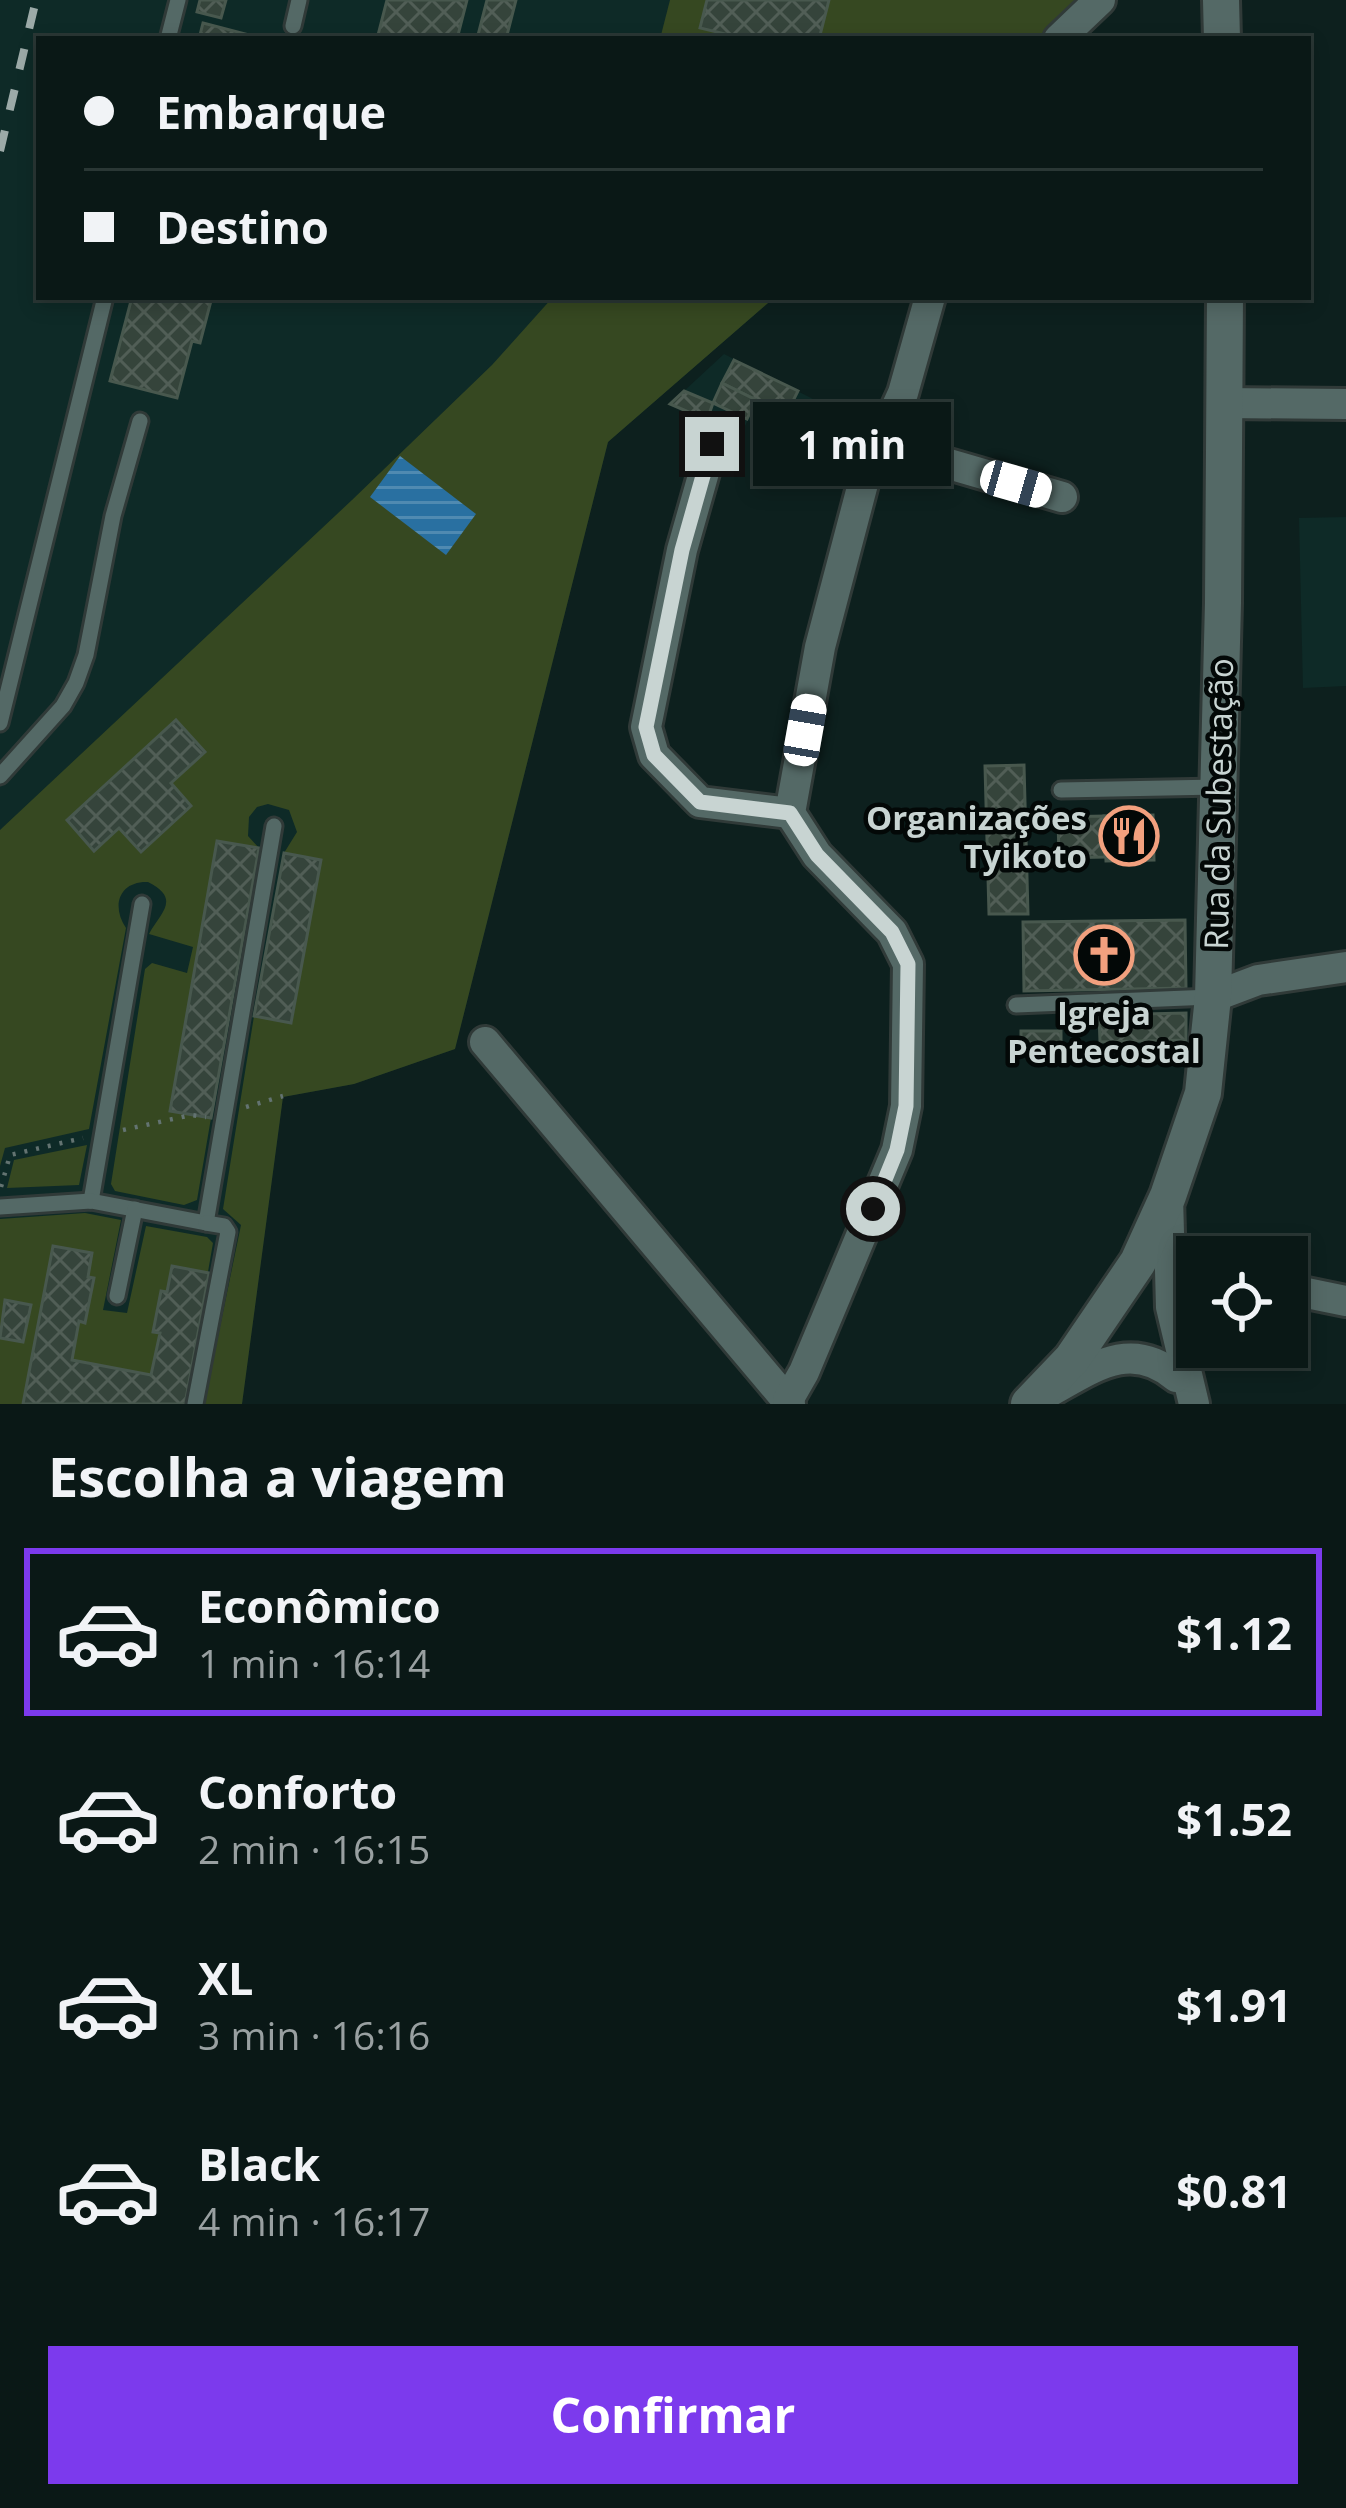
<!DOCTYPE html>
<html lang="pt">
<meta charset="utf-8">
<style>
body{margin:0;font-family:"Open Sans",sans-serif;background:#182523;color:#f1f3f6;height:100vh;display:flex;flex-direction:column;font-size:45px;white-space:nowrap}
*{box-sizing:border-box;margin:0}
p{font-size:39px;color:#99a0a1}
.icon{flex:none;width:66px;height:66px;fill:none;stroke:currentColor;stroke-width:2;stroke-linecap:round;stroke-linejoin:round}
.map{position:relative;height:1404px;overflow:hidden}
.drawer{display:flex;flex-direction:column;background:#0a1816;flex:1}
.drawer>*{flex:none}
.banner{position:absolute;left:36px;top:36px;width:1275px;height:264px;border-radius:0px;box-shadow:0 6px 18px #0003,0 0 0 3px #2a3735;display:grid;align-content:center;height:264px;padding:0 48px;background:#0a1816}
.buttons{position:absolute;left:1176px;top:1236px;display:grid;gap:24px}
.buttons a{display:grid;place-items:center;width:132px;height:132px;border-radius:0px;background:#0a1816;box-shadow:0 6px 18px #0003,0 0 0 3px #2a3735;font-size:60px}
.end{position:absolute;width:54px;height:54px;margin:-27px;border:15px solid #c8d4d2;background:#111;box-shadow:0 0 0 6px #111}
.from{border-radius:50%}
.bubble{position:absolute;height:84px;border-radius:0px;background:#0a1816;box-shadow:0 6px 18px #0003,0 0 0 3px #2a3735;font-size:39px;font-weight:700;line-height:84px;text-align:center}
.car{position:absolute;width:36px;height:72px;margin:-36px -18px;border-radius:15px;box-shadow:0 0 9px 3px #0007;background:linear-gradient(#fff 24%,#345 0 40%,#fff 0 76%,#345 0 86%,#fff 0)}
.banner b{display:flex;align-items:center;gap:42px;height:114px;font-size:45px}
.banner b+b{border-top:3px solid #2a3735}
.banner i{width:30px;height:30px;background:#f1f3f6}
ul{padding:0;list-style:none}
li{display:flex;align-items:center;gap:36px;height:168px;margin:0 24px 18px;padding:0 24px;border:6px solid transparent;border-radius:0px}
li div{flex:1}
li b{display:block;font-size:45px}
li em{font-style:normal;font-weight:700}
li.selected{border-color:#7c3aed}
li>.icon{width:108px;height:108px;stroke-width:1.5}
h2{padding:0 48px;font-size:54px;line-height:144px}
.button{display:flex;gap:24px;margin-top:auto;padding:24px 48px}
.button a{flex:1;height:138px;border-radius:0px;background:#7c3aed;color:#fff;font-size:48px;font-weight:700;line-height:138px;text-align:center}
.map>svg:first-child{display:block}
</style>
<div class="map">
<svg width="1346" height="1404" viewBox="0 0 1346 1404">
<defs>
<pattern id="water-rules" width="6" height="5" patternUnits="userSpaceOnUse" patternTransform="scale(3)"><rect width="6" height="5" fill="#2970a1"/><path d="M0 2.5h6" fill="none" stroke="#508ab1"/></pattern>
<pattern id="building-cross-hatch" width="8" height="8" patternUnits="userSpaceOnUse" patternTransform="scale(3)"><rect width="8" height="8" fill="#35443b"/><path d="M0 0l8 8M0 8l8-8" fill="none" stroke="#515e56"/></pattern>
</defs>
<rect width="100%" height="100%" fill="#0d201e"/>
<g fill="#0e2a27">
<polygon points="0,0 981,0 968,39 39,39 39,297 775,297 608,442 455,1049 354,1084 283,1097 242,1404 0,1404"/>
<polygon points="724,354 819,402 801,446 748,420 741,434 670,404"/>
<polygon points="1346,517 1346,686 1303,688 1299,518"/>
</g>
<g fill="#364821">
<polygon points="670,0 1078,0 1036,39 660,39"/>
<path d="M553,297H775L608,442L455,1049L354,1084L283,1097L242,1404H204L241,1225L223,1209L254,1016L292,1023L321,861L284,853L297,832L289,810L268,804L257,807L249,817L248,836L259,848L217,842L170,1110L211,1118L197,1200L184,1205L115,1191L111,1184L145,969L152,963L187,973L193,947L149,934C160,913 182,899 148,882C119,881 111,906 126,928L89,1129L5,1148L0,1166V830L352,500L492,365Z"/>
<polygon points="87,1145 79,1185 7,1188 14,1160"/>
<polygon points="85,1213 121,1220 103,1310 127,1313 146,1226 207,1237 213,1243 185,1404 0,1404 0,1219"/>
</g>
<polygon fill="url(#water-rules)" points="400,456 476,514 446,555 370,497"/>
<g fill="url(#building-cross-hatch)" stroke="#48584e" stroke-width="3">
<polygon points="200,0 226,0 221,18 197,12"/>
<polygon points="387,0 467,0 457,39 377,39"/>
<polygon points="487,0 516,0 506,39 477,39"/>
<polygon points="707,0 829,0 819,39 746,39 700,28"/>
<polygon points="203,23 265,39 199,39"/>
<polygon points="132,297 212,297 200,343 192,341 177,398 110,381"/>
<polygon points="734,360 798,391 786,415 722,383"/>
<polygon points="722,383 756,400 747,419 713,403"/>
<polygon points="684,391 713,403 707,420 670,404"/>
<polygon points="176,720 205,752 171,783 191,806 141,852 119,828 94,851 67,820"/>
<polygon points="1024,765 1028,914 989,914 985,766"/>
<polygon points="1153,815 1154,860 1106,861 1104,816"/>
<polygon points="1104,816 1105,857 1059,858 1058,817"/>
<polygon points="217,841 259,848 211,1118 170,1111"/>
<polygon points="284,853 321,860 291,1023 254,1016"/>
<polygon points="1185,920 1186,988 1024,991 1023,922"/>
<polygon points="1186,1013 1186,1040 1100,1042 1099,1015"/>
<rect x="1021" y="1031" width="40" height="12"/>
<polygon points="53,1246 92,1253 88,1277 94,1278 85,1323 79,1321 72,1360 151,1375 160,1333 153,1332 161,1291 167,1292 172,1266 209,1273 185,1404 23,1404"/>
<polygon points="5,1300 31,1305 23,1342 0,1338"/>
</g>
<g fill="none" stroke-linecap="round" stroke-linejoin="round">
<defs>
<g id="lane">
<polyline points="293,26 299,0"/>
<polyline points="168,39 178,0"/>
<polyline points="0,723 105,297"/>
<polyline points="0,776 63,706 76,683 86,655 113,516 140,421"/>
<polyline points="1061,790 1218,787"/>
<polyline points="1016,1005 1211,997"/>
<polyline points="91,1201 142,904"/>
<polyline points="0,1207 91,1201 206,1223 274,826"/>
<polyline points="117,1296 135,1209"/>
<polyline points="195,1404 228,1232 224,1226 206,1223"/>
</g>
<g id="street">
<polyline points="1059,39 1100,0"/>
<polyline points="1225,403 1346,404"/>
<polyline points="712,444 682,550 646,727 654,755 700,802 790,813"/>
<polyline points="880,444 1062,497"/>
<polyline points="1213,997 1258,980 1346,967"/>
<polyline points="485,1042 790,1404"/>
<polyline points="1168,1196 1171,1307 1194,1404"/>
<polyline points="1287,1289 1346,1301"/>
<path d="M1051,1391C1094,1367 1132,1339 1176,1377"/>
<polyline points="788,1400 804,1372 897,1150 906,1106 908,964 892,932 817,855 790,813 820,647 865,476 903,393 930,297"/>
</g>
<g id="secondary">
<polyline points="1221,0 1222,39"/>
<polyline points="1029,1404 1072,1359 1138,1262 1168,1196 1203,1093 1213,997 1223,603 1225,297"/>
</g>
</defs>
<use href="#lane" stroke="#303a38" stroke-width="21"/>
<use href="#street" stroke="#303a38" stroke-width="36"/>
<use href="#secondary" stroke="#303a38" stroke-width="42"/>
<g stroke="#637371" stroke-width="4.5" stroke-dasharray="3 9" stroke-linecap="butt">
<polyline points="246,1107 283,1096"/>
<polyline points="123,1130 191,1115 206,1117"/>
<polyline points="1,1187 10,1155 83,1138"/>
</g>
<use href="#lane" stroke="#546966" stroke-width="15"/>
<use href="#street" stroke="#546966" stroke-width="30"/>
<use href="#secondary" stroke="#546966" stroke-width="36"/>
<polyline stroke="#9caaa8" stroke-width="8" stroke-dasharray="21 21" stroke-linecap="butt" points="0,151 36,0"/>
</g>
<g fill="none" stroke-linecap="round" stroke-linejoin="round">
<polyline stroke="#c8d4d2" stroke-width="15" points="712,444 682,550 646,727 654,755 700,802 790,813 817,855 892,932 908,964 906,1106 897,1150 873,1209"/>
</g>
<defs>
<symbol id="restaurant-ring" viewBox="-11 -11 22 22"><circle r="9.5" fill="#030807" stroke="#f2a07e" stroke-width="1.5"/><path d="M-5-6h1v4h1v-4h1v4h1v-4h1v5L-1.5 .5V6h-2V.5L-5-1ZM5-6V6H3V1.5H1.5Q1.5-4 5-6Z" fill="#f2a07e"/></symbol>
<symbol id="church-ring" viewBox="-11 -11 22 22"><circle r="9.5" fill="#030807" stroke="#f2a07e" stroke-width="1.5"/><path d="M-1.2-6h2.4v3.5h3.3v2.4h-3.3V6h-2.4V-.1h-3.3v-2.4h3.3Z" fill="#f2a07e"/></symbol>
</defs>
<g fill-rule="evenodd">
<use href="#restaurant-ring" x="1096" y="803" width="66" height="66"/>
<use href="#church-ring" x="1071" y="922" width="66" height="66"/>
</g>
<g text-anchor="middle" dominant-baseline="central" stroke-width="9" stroke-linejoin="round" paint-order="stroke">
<g font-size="33" fill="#c8d4d2" stroke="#030807">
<text transform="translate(1218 804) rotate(-89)">Rua da Subestação</text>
</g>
<g font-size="33" font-weight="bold" fill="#c8d4d2" stroke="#030807" text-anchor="end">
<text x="1087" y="817">Organizações<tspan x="1087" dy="38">Tyikoto</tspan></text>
<text x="1104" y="1012" text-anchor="middle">Igreja<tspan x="1104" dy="38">Pentecostal</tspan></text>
</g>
</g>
</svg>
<div class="buttons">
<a><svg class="icon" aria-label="locate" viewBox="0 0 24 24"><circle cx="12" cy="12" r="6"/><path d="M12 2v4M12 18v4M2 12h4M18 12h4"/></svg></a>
</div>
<i class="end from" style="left:873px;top:1209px"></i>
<i class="end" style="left:712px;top:444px"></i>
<div class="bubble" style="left:753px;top:402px;width:198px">1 min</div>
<i class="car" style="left:1016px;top:484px;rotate:106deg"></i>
<i class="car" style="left:805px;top:730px;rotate:10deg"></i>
<div class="banner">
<b><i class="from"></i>Embarque</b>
<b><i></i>Destino</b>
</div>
</div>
<section class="drawer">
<h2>Escolha a viagem</h2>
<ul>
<li class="selected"><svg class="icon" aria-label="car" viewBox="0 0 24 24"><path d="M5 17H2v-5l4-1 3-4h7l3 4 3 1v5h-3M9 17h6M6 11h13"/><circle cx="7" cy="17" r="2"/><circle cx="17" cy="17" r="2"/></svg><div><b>Econômico</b><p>1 min · 16:14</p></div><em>$1.12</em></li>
<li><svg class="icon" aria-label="car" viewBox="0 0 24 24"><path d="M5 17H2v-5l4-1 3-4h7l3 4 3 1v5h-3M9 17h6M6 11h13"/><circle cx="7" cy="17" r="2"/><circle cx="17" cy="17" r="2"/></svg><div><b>Conforto</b><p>2 min · 16:15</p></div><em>$1.52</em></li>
<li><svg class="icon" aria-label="car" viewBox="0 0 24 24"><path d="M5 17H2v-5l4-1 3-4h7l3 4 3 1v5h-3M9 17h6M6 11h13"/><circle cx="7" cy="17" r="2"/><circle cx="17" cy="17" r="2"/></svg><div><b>XL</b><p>3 min · 16:16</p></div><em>$1.91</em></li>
<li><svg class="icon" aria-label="car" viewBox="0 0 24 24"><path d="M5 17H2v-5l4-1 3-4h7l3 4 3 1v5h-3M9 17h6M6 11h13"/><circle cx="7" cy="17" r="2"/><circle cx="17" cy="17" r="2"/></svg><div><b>Black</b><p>4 min · 16:17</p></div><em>$0.81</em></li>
</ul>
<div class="button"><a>Confirmar</a></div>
</section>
